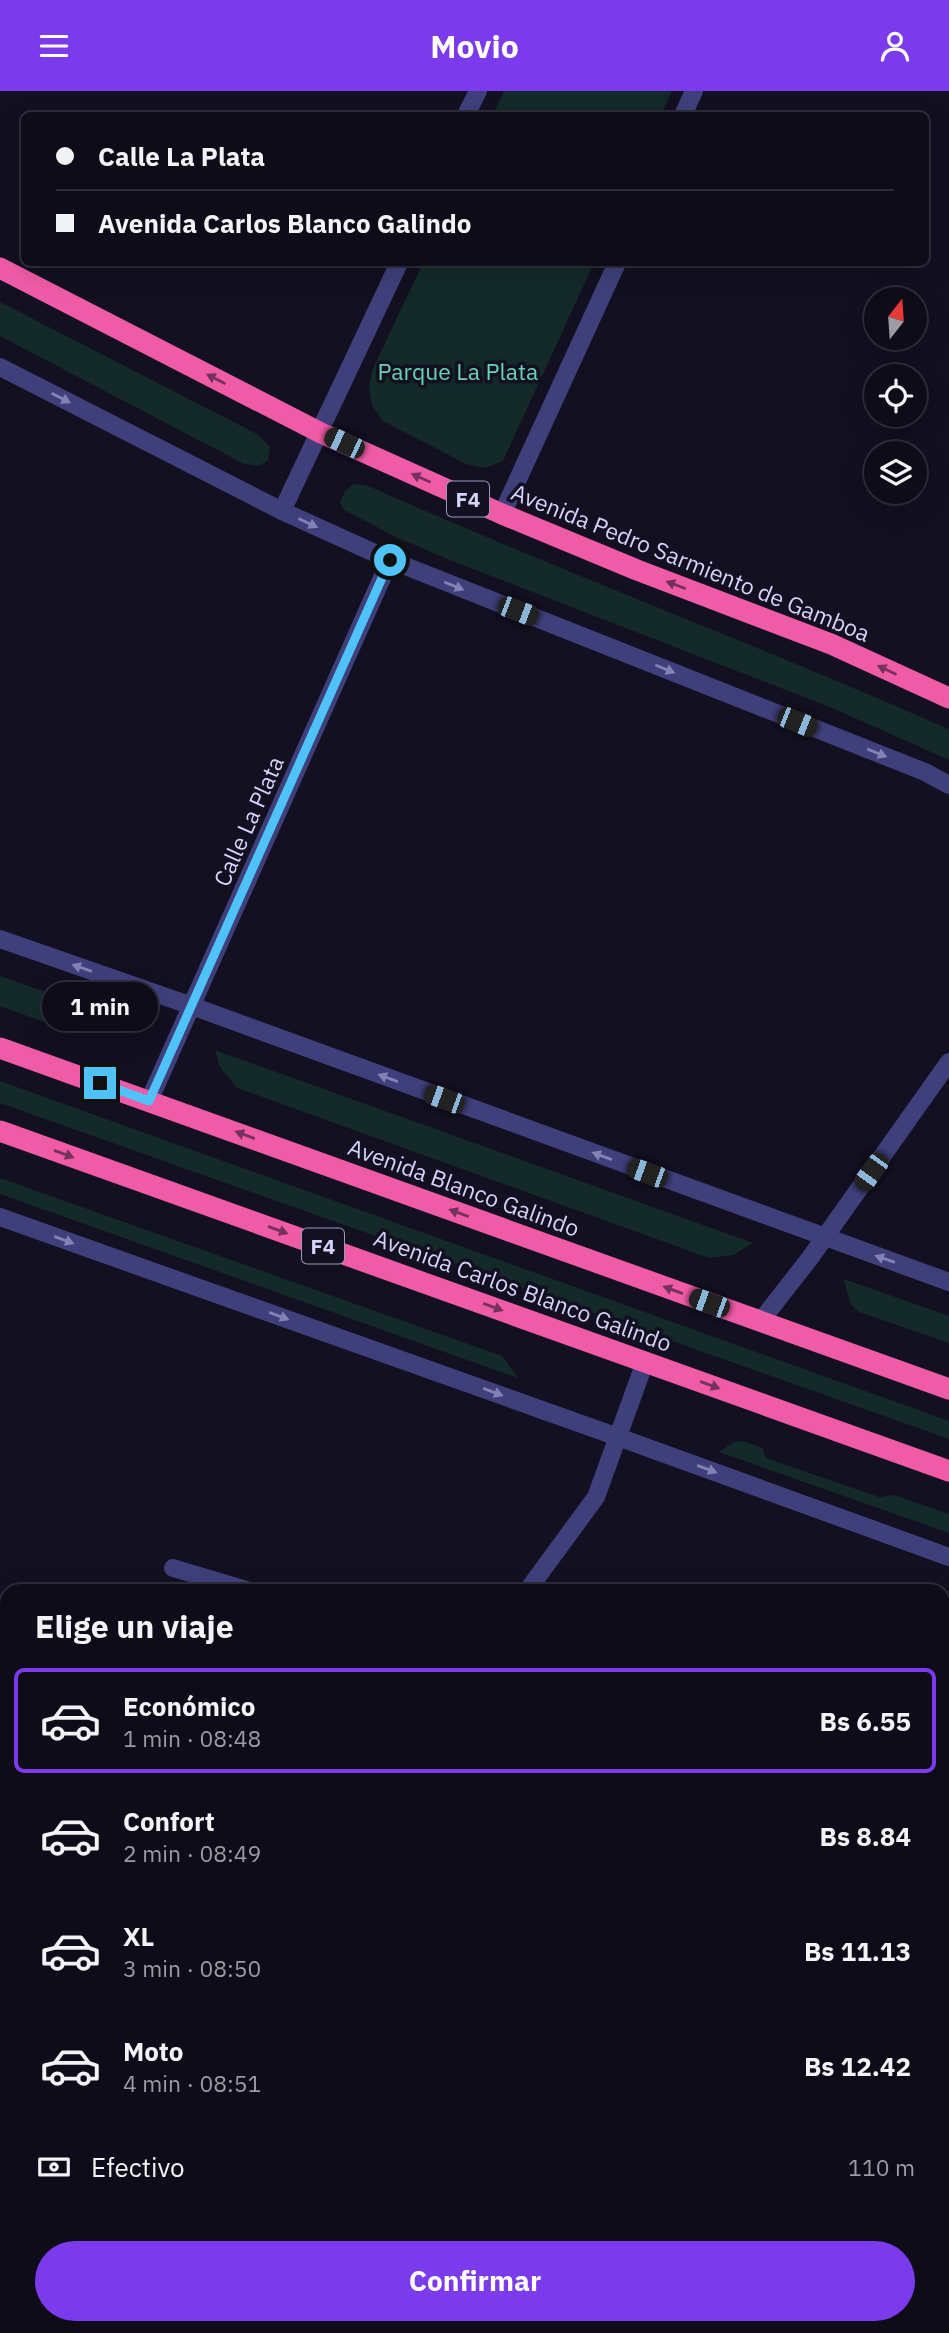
<!DOCTYPE html>
<html lang="es">
<meta charset="utf-8">
<style>
body{margin:0;font-family:"IBM Plex Sans",sans-serif;background:#171522;color:#f1f3f6;height:100vh;display:flex;flex-direction:column;font-size:26px;white-space:nowrap}
*{box-sizing:border-box;margin:0}
p{font-size:23px;color:#9b9ba2}
.icon{flex:none;width:38px;height:38px;fill:none;stroke:currentColor;stroke-width:2;stroke-linecap:round;stroke-linejoin:round}
.map{position:relative;flex:1;overflow:hidden}
.details{position:absolute;left:0px;top:1493px;width:950px;height:751px;display:flex;flex-direction:column;background:#0e0c19;border-radius:21px 21px 0 0;box-shadow:0 7px 28px #0002,0 0 0 2px #2e2c38}
.details>*{flex:none}
.hud{position:absolute;left:21px;top:21px;width:908px;height:154px;border-radius:10px;box-shadow:0 7px 28px #0002,0 0 0 2px #2e2c38;display:grid;align-content:center;height:154px;padding:0 35px;background:#0e0c19}
.needle{width:46px;rotate:17deg}
.tools{position:absolute;left:864px;top:196px;display:grid;gap:14px}
.tools a{display:grid;place-items:center;width:63px;height:63px;border-radius:50%;background:#0e0c19;box-shadow:0 7px 28px #0002,0 0 0 2px #2e2c38;font-size:35px}
.end{position:absolute;width:32px;height:32px;margin:-16px;border:9px solid #4fc3f7;background:#111;box-shadow:0 0 0 4px #111}
.from{border-radius:50%}
.bubble{position:absolute;height:49px;border-radius:24px;background:#0e0c19;box-shadow:0 7px 28px #0002,0 0 0 2px #2e2c38;font-size:23px;font-weight:800;line-height:49px;text-align:center}
.car{position:absolute;width:21px;height:42px;margin:-21px -10px;border-radius:9px;box-shadow:0 0 5px 2px #0007;background:linear-gradient(#222 24%,#8ab4d8 0 40%,#222 0 76%,#8ab4d8 0 86%,#222 0)}
.hud b{display:flex;align-items:center;gap:24px;height:66px;font-size:26px}
.hud b+b{border-top:2px solid #2e2c38}
.hud i{width:18px;height:18px;background:#f1f3f6}
ul{padding:0;list-style:none}
li{display:flex;align-items:center;gap:21px;height:105px;margin:0 14px 10px;padding:0 21px;border:4px solid transparent;border-radius:10px}
li div{flex:1}
li b{display:block;font-size:26px}
li em{font-style:normal;font-weight:800}
li.selected{border-color:#7c3aed}
li>.icon{width:63px;height:63px;stroke-width:1.5}
h2{padding:0 35px;font-size:32px;line-height:84px}
.pay{display:flex;align-items:center;gap:18px;height:77px;padding:0 35px;font-size:26px}
.pay p{margin-inline-start:auto}
.button{display:flex;gap:14px;margin-top:auto;padding:14px 35px}
.button a{flex:1;height:80px;border-radius:42px;background:#7c3aed;color:#fff;font-size:28px;font-weight:800;line-height:80px;text-align:center}
header{display:flex;justify-content:space-between;align-items:center;height:91px;padding:0 35px;background:#7c3aed;color:#fff;font-size:32px;font-weight:800}
.map>svg:first-child{display:block}
</style>
<header><svg class="icon" aria-label="menu" viewBox="0 0 24 24"><path d="M4 6h16M4 12h16M4 18h16"/></svg>Movio<svg class="icon" aria-label="person" viewBox="0 0 24 24"><circle cx="12" cy="8" r="4"/><path d="M4 21q1-7 8-7t8 7"/></svg></header>
<div class="map">
<svg width="949" height="2242" viewBox="0 0 949 2242">
<rect width="100%" height="100%" fill="#121021"/>
<g fill="#132a28">
<polygon points="504,0 672,0 661,24 493,24"/>
<polygon points="423,172 594,172 503,370 486,377 466,373 383,330 372,314 369,295 373,277"/>
<polygon points="0,211 257,343 270,356 268,369 259,375 244,373 0,245"/>
<path d="M354,393L366,394C557,479 753,552 944,636L949,639V669L830,616L450,469L398,447L344,419L340,412L345,400Z"/>
<path d="M0,885L114,925C63,944 48,932 0,915Z"/>
<polygon points="215,959 753,1152 734,1164 709,1167 237,997 220,976"/>
<polygon points="0,990 949,1330 949,1348 0,1012"/>
<polygon points="0,1087 502,1265 518,1287 0,1103"/>
<polygon points="844,1188 949,1225 949,1252 859,1221 850,1212"/>
<polygon points="743,1350 762,1357 766,1367 879,1406 894,1404 949,1423 949,1442 719,1361 734,1351"/>
<polygon points="949,2018 949,2080 943,2090 943,2028"/>
</g>
<g fill="none" stroke-linecap="round" stroke-linejoin="round">
<g stroke="#3f3f7b" stroke-width="18">
<polyline points="466,24 478,0"/>
<polyline points="683,24 694,0"/>
<polyline points="0,276 282,420 390,469 925,681 949,694"/>
<polyline points="282,420 399,172"/>
<polyline points="502,423 617,172"/>
<polyline points="0,848 192,915 949,1191"/>
<polyline points="149,1010 390,469"/>
<polyline points="0,1126 618,1346 949,1466"/>
<polyline points="760,1231 810,1167 949,971"/>
<polyline points="173,1477 250,1500"/>
<polyline points="527,1500 596,1406 645,1271"/>
<polyline points="943,1979 949,1970"/>
<polyline points="0,1989 7,1992"/>
<polyline points="943,2122 949,2112"/>
<polyline points="0,2226 7,2218"/>
<polyline points="631,2236 644,2242"/>
<polyline points="849,2236 862,2242"/>
<polyline points="775,2242 778,2236"/>
</g>
<g stroke="#ef5ba7" stroke-width="21">
<polyline points="0,177 321,342 502,423 637,479 831,553 949,607"/>
<polyline points="0,957 949,1298"/>
<polyline points="0,1040 949,1380"/>
</g>
</g>
<defs><path id="oneway-solid" d="M-6-.8H1V-3.2L6.5 0L1 3.2V.8H-6Z" transform="scale(1.75)"/></defs>
<g fill="#75325d">
<use href="#oneway-solid" transform="translate(216 288) rotate(-153)"/>
<use href="#oneway-solid" transform="translate(421 387) rotate(-156)"/>
<use href="#oneway-solid" transform="translate(676 494) rotate(-159)"/>
<use href="#oneway-solid" transform="translate(887 579) rotate(-155)"/>
<use href="#oneway-solid" transform="translate(245 1044) rotate(-160)"/>
<use href="#oneway-solid" transform="translate(64 1063) rotate(20)"/>
<use href="#oneway-solid" transform="translate(459 1122) rotate(-160)"/>
<use href="#oneway-solid" transform="translate(278 1139) rotate(20)"/>
<use href="#oneway-solid" transform="translate(673 1199) rotate(-160)"/>
<use href="#oneway-solid" transform="translate(493 1216) rotate(20)"/>
<use href="#oneway-solid" transform="translate(710 1294) rotate(20)"/>
</g>
<g fill="#8382b5">
<use href="#oneway-solid" transform="translate(61 307) rotate(27)"/>
<use href="#oneway-solid" transform="translate(308 432) rotate(25)"/>
<use href="#oneway-solid" transform="translate(454 495) rotate(22)"/>
<use href="#oneway-solid" transform="translate(665 578) rotate(22)"/>
<use href="#oneway-solid" transform="translate(877 662) rotate(22)"/>
<use href="#oneway-solid" transform="translate(82 877) rotate(-161)"/>
<use href="#oneway-solid" transform="translate(388 987) rotate(-160)"/>
<use href="#oneway-solid" transform="translate(602 1065) rotate(-160)"/>
<use href="#oneway-solid" transform="translate(64 1149) rotate(20)"/>
<use href="#oneway-solid" transform="translate(885 1168) rotate(-161)"/>
<use href="#oneway-solid" transform="translate(279 1225) rotate(20)"/>
<use href="#oneway-solid" transform="translate(493 1301) rotate(20)"/>
<use href="#oneway-solid" transform="translate(707 1378) rotate(20)"/>
</g>
<g fill="none" stroke-linecap="round" stroke-linejoin="round">
<polyline stroke="#4fc3f7" stroke-width="9" points="100,992 149,1010 390,469"/>
</g>
<g text-anchor="middle" dominant-baseline="central" stroke-width="7" stroke-linejoin="round" paint-order="stroke">
<g fill="#121021" stroke="#9b98ba" stroke-width="2">
<rect x="447" y="390.5" width="42" height="35" rx="5"/>
<rect x="302" y="1137.5" width="42" height="35" rx="5"/>
</g>
<g font-size="21" font-weight="bold" fill="#d6d3fb">
<text x="468" y="408">F4</text>
<text x="323" y="1155">F4</text>
</g>
<g font-size="23" fill="#67d3b4" stroke="#121021">
<text x="458" y="280">Parque La Plata</text>
</g>
<g font-size="23" fill="#d6d3fb" stroke="#121021">
<text transform="translate(691 471) rotate(22)">Avenida Pedro Sarmiento de Gamboa</text>
<text transform="translate(248 730) rotate(-66)">Calle La Plata</text>
<text transform="translate(464 1096) rotate(20)">Avenida Blanco Galindo</text>
<text transform="translate(523 1199) rotate(20)">Avenida Carlos Blanco Galindo</text>
</g>
</g>
</svg>
<div class="tools">
<a><svg class="needle" viewBox="-14 -14 28 28"><path d="M0-13l5 13h-10z" fill="#e53935"/><path d="M0 13l5-13h-10z" fill="#9b9ba2"/></svg></a>
<a><svg class="icon" aria-label="locate" viewBox="0 0 24 24"><circle cx="12" cy="12" r="6"/><path d="M12 2v4M12 18v4M2 12h4M18 12h4"/></svg></a>
<a><svg class="icon" aria-label="layers" viewBox="0 0 24 24"><path d="M12 4l9 5-9 5-9-5zM3 14l9 5 9-5"/></svg></a>
</div>
<i class="end from" style="left:390px;top:469px"></i>
<i class="end" style="left:100px;top:992px"></i>
<div class="bubble" style="left:42px;top:891px;width:116px">1 min</div>
<i class="car" style="left:344px;top:352px;rotate:295deg"></i>
<i class="car" style="left:518px;top:520px;rotate:111deg"></i>
<i class="car" style="left:797px;top:631px;rotate:112deg"></i>
<i class="car" style="left:444px;top:1008px;rotate:290deg"></i>
<i class="car" style="left:871px;top:1081px;rotate:216deg"></i>
<i class="car" style="left:647px;top:1082px;rotate:290deg"></i>
<i class="car" style="left:709px;top:1212px;rotate:290deg"></i>
<div class="hud">
<b><i class="from"></i>Calle La Plata</b>
<b><i></i>Avenida Carlos Blanco Galindo</b>
</div>
<section class="details">
<h2>Elige un viaje</h2>
<ul>
<li class="selected"><svg class="icon" aria-label="car" viewBox="0 0 24 24"><path d="M5 17H2v-5l4-1 3-4h7l3 4 3 1v5h-3M9 17h6M6 11h13"/><circle cx="7" cy="17" r="2"/><circle cx="17" cy="17" r="2"/></svg><div><b>Económico</b><p>1 min · 08:48</p></div><em>Bs 6.55</em></li>
<li><svg class="icon" aria-label="car" viewBox="0 0 24 24"><path d="M5 17H2v-5l4-1 3-4h7l3 4 3 1v5h-3M9 17h6M6 11h13"/><circle cx="7" cy="17" r="2"/><circle cx="17" cy="17" r="2"/></svg><div><b>Confort</b><p>2 min · 08:49</p></div><em>Bs 8.84</em></li>
<li><svg class="icon" aria-label="car" viewBox="0 0 24 24"><path d="M5 17H2v-5l4-1 3-4h7l3 4 3 1v5h-3M9 17h6M6 11h13"/><circle cx="7" cy="17" r="2"/><circle cx="17" cy="17" r="2"/></svg><div><b>XL</b><p>3 min · 08:50</p></div><em>Bs 11.13</em></li>
<li><svg class="icon" aria-label="car" viewBox="0 0 24 24"><path d="M5 17H2v-5l4-1 3-4h7l3 4 3 1v5h-3M9 17h6M6 11h13"/><circle cx="7" cy="17" r="2"/><circle cx="17" cy="17" r="2"/></svg><div><b>Moto</b><p>4 min · 08:51</p></div><em>Bs 12.42</em></li>
</ul>
<div class="pay"><svg class="icon" aria-label="cash" viewBox="0 0 24 24"><path d="M3 7h18v10H3z"/><circle cx="12" cy="12" r="2"/></svg>Efectivo<p>110 m</p></div>
<div class="button"><a>Confirmar</a></div>
</section>
</div>
